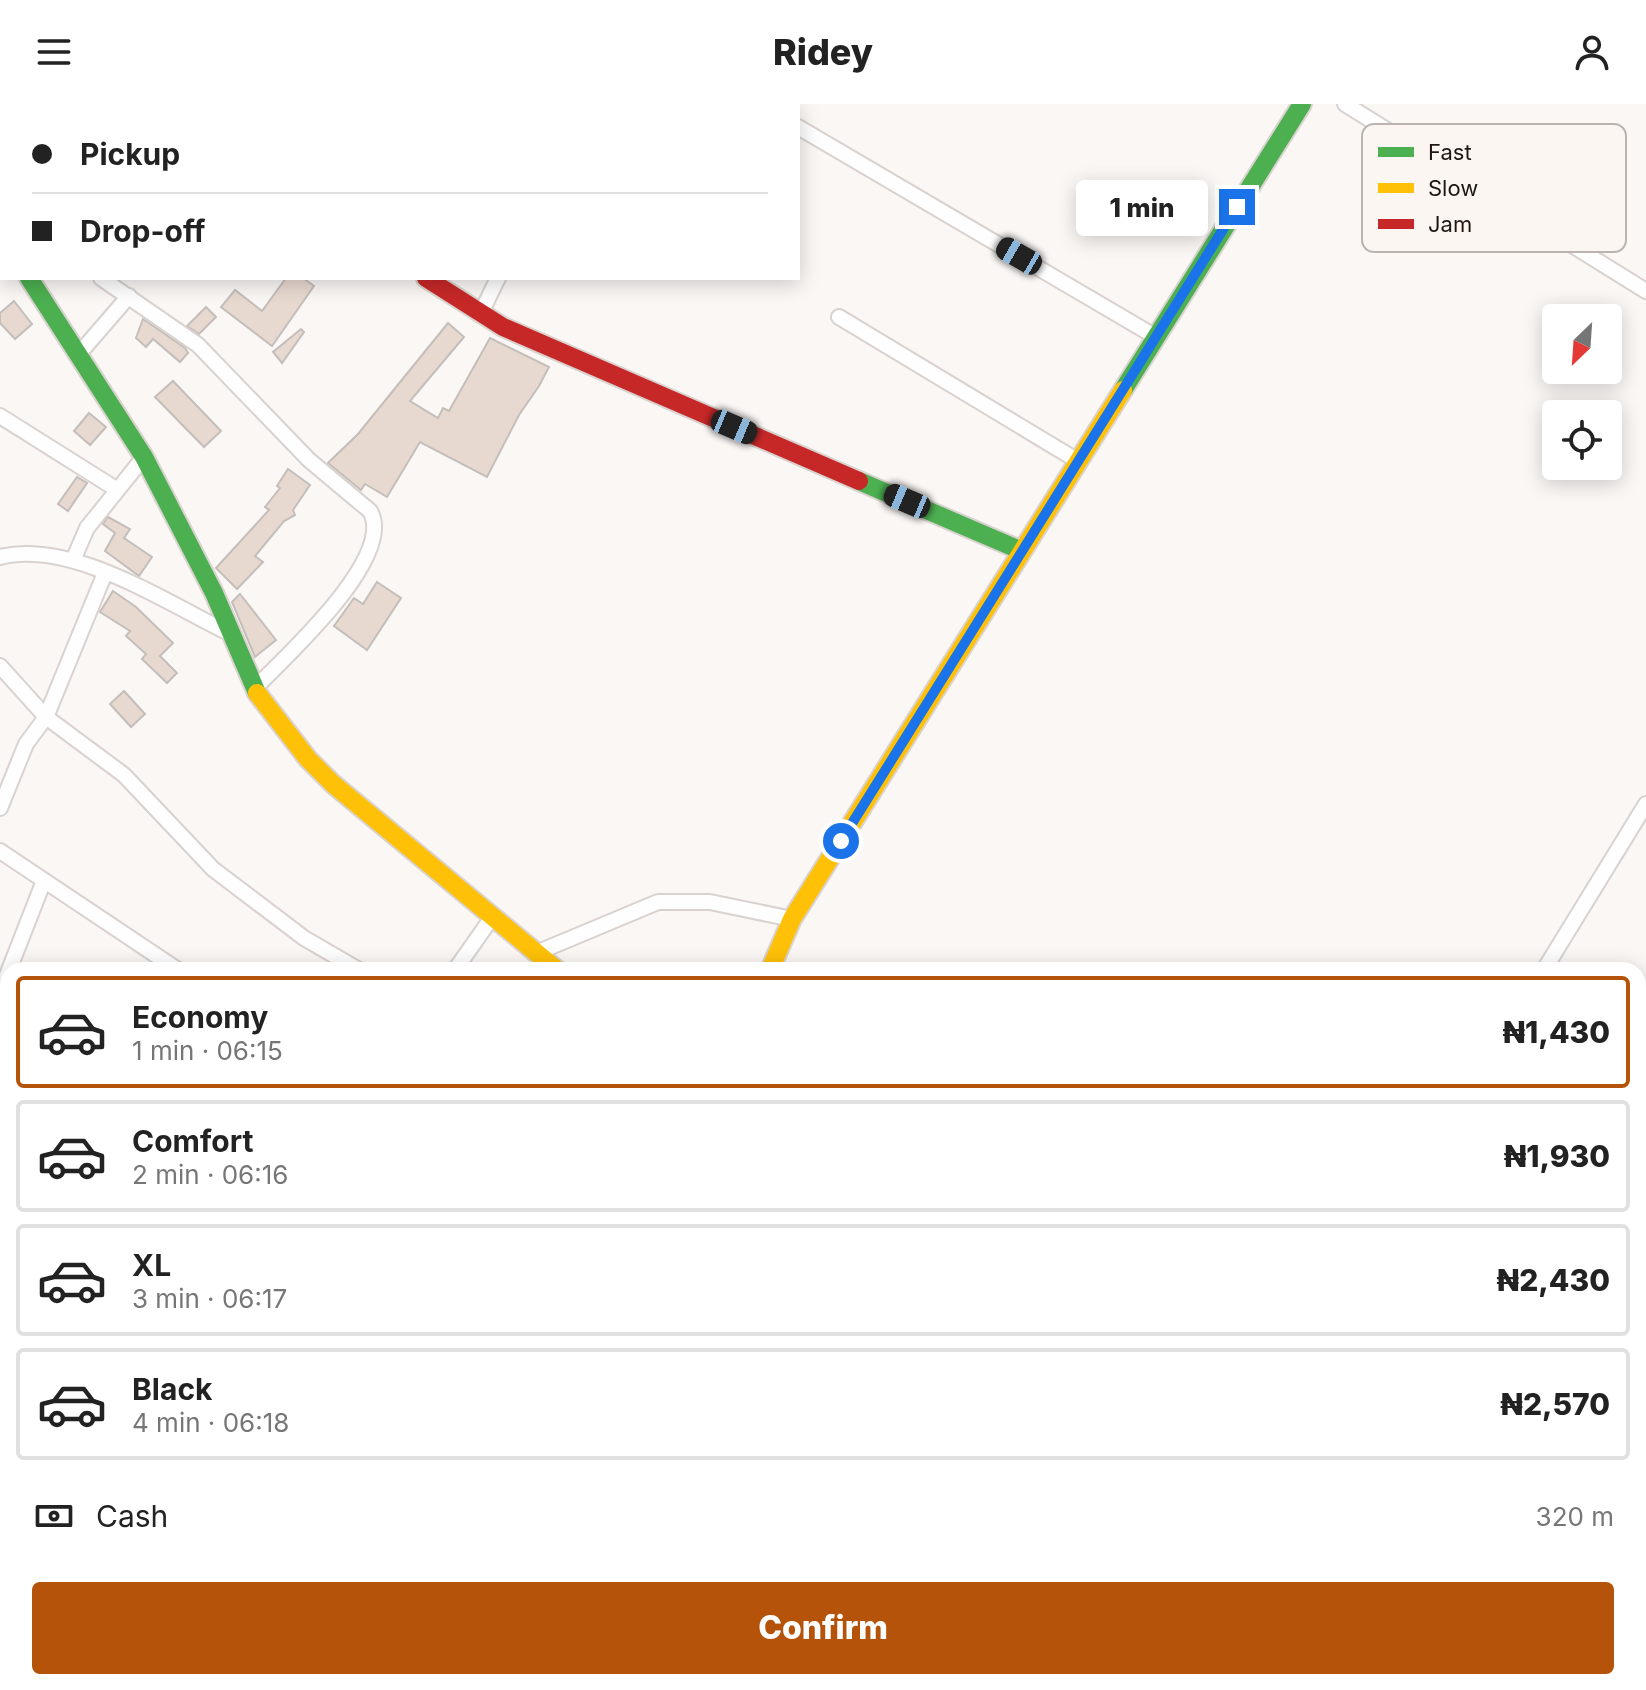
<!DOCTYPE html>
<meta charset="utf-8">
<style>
body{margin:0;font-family:Inter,sans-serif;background:#f6f6f6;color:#222;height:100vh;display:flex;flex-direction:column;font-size:30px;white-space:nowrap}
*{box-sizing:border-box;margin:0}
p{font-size:26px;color:#767676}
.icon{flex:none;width:44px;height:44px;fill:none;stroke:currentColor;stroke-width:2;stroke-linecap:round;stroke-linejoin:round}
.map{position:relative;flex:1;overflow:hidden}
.side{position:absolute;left:0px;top:858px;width:1646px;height:728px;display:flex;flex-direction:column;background:#fff;border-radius:24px 24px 0 0;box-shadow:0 4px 20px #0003}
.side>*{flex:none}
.banner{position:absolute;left:0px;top:0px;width:800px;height:176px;box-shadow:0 4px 20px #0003;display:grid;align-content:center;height:176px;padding:0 32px;background:#fff}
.needle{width:52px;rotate:205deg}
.controls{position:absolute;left:1542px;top:200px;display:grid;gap:16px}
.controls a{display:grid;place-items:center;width:80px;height:80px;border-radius:8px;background:#fff;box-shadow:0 4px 20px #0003;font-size:40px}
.end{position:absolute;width:36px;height:36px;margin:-18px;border:10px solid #1a73e8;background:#fff;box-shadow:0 0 0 4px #fff}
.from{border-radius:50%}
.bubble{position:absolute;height:56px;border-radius:8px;background:#fff;box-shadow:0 4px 20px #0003;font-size:26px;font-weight:800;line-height:56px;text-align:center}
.car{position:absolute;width:24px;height:48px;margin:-24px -12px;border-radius:10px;box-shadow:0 0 6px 2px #0007;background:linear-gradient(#222 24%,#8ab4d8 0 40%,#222 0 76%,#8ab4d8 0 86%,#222 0)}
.banner b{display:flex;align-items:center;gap:28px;height:76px;font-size:30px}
.banner b+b{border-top:2px solid #e0e0e0}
.banner i{width:20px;height:20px;background:#222}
ul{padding:14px 0 0;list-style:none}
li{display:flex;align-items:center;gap:24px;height:112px;margin:0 16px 12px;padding:0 16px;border:4px solid #e0e0e0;border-radius:8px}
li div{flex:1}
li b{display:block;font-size:30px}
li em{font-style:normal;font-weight:800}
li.active{border-color:#b45309}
li>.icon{width:72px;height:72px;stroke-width:1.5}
.pay{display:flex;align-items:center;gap:20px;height:88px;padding:0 32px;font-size:30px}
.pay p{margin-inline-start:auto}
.action{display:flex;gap:16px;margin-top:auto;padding:16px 32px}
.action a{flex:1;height:92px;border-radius:8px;background:#b45309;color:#fff;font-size:32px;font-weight:800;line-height:92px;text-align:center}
header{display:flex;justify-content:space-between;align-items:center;height:104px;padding:0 32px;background:#fff;font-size:36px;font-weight:800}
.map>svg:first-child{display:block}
</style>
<header><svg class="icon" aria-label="menu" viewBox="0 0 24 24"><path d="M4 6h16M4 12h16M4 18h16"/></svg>Ridey<svg class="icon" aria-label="person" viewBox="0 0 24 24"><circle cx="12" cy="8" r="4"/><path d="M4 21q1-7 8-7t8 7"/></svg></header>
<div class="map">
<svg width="1646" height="1586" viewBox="0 0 1646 1586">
<rect width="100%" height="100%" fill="#faf7f5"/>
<g fill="#e8d9d0" stroke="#c4bebb" stroke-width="2">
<polygon points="286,174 303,174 314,182 272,242 221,203 235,186 262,207"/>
<polygon points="14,197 32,220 15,235 0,219 0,209"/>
<polygon points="206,203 216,213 199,230 187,222"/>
<polygon points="143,215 185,244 188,249 180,258 153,235 146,243 136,234"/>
<polygon points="448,219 464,233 410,297 438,314 443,304 449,307 490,234 549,263 539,282 519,311 487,373 420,338 387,393 365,380 361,386 328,359 358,330"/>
<polygon points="301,225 304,228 282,259 273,248"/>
<polygon points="173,277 221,327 204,343 155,293"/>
<polygon points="89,309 106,323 90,341 74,327"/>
<polygon points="288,365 310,381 293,406 295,411 284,417 255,452 263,458 237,485 216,464 269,406 265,403 280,384 277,382"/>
<polygon points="77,373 87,379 68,407 58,400"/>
<polygon points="108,413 130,425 124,434 152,453 139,472 105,447 115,429 103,420"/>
<polygon points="377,478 401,494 367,546 334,522 354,494 363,500"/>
<polygon points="113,487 136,503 173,539 160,552 177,569 167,579 142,555 146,550 126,532 130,527 100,508"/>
<polygon points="240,490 276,536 255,553 232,498"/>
<polygon points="124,587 145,610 131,623 110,600"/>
</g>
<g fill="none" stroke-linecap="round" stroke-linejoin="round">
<defs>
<g id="street">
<polyline points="210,0 213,2"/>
<polyline points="455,0 457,2"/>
<polyline points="759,0 762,2"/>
<polyline points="1345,0 1646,187"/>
<polyline points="84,2 85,0"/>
<polyline points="584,2 585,0"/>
<polyline points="782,2 783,0"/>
<polyline points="798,23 1156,233"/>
<polyline points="0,114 2,112"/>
<polyline points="0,129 2,132"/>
<path d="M101,174L198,241L309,356L370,407C397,453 284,554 254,585"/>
<polyline points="480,211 498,174"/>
<polyline points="839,213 1078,357"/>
<polyline points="78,251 129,192"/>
<polyline points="0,312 116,385"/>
<path d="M0,453C71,435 165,498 229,529"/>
<polyline points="74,454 87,424 144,353"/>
<polyline points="0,562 46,613 124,671 213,765 304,834 359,866"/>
<polyline points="0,704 26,640 46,613 105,469"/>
<polyline points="0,747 178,866"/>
<polyline points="536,849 658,798 710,798 792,815"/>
<polyline points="9,866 43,779"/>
<polyline points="455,866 493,812"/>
<polyline points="1544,866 1646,700"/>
<polyline points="0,889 8,869"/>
<polyline points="0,1120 8,1101"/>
<polyline points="0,1270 8,1274"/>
<polyline points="0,1523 8,1521"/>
<polyline points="290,1578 302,1586"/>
<polyline points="602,1578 613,1586"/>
<polyline points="997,1578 1009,1586"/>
<polyline points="1444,1578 1457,1586"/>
<polyline points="247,1586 252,1578"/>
<polyline points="324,1586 328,1578"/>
<polyline points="718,1586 720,1578"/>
<polyline points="873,1586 875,1578"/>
<polyline points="1159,1586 1169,1578"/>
</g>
<g id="fast">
<polyline points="29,174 144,353 214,489 257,589"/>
<polyline points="1123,286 1302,0"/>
<polyline points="859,377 1022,447"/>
</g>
<g id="slow">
<polyline points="257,589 308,655 333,680 557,866"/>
<polyline points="770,866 792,815 1123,286"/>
</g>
<polyline id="jam" points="426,174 503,223 859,377"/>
</defs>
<use href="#street" stroke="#d9d2ce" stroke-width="18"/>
<use href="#fast" stroke="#d9d2ce" stroke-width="22"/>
<use href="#slow" stroke="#d9d2ce" stroke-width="22"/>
<use href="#jam" stroke="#d9d2ce" stroke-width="22"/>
<use href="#street" stroke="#fefefe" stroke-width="14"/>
<use href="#fast" stroke="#4caf50" stroke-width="18"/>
<use href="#slow" stroke="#ffc107" stroke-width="18"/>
<use href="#jam" stroke="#c62828" stroke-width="18"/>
</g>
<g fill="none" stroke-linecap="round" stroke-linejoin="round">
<polyline stroke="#1a73e8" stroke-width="10" points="841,737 1237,103"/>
</g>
<rect x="1362" y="20" width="264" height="128" rx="12" fill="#fcf6f3" stroke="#bab3af" stroke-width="2"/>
<rect x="1378" y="43" width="36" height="10" fill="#4caf50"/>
<rect x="1378" y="79" width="36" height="10" fill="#ffc107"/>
<rect x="1378" y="115" width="36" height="10" fill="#c62828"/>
<g font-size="22" fill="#201611">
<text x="1428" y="56">Fast</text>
<text x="1428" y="92">Slow</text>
<text x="1428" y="128">Jam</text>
</g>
</svg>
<div class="controls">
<a><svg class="needle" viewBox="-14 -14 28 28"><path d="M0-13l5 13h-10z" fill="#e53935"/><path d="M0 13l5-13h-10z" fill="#767676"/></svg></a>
<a><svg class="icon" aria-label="locate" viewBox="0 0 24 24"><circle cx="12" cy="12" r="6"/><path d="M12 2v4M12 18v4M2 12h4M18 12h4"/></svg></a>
</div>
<i class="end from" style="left:841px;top:737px"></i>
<i class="end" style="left:1237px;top:103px"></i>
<div class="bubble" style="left:1076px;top:76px;width:132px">1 min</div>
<i class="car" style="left:1019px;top:152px;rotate:300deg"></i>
<i class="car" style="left:734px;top:323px;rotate:113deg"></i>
<i class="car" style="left:907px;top:397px;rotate:293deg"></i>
<div class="banner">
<b><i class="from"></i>Pickup</b>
<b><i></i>Drop-off</b>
</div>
<section class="side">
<ul>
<li class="active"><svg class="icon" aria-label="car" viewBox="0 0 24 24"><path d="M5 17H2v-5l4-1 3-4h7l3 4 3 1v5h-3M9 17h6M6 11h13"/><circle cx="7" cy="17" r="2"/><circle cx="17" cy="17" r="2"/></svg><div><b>Economy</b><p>1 min · 06:15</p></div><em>₦1,430</em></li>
<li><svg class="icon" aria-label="car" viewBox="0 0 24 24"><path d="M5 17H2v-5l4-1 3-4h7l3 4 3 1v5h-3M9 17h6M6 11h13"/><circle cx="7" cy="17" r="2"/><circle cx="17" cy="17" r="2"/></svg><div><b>Comfort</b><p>2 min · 06:16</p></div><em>₦1,930</em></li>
<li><svg class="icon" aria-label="car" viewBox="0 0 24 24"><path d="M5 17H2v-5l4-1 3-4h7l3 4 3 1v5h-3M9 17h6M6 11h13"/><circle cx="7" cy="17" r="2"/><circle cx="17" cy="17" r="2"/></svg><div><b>XL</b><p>3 min · 06:17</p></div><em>₦2,430</em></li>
<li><svg class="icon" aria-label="car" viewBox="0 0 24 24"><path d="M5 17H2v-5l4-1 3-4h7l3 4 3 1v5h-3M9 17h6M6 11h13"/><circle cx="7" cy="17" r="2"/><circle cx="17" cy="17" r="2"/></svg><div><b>Black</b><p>4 min · 06:18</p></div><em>₦2,570</em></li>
</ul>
<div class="pay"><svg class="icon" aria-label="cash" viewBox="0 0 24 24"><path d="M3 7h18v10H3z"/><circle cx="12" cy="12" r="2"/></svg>Cash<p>320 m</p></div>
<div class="action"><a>Confirm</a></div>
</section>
</div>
